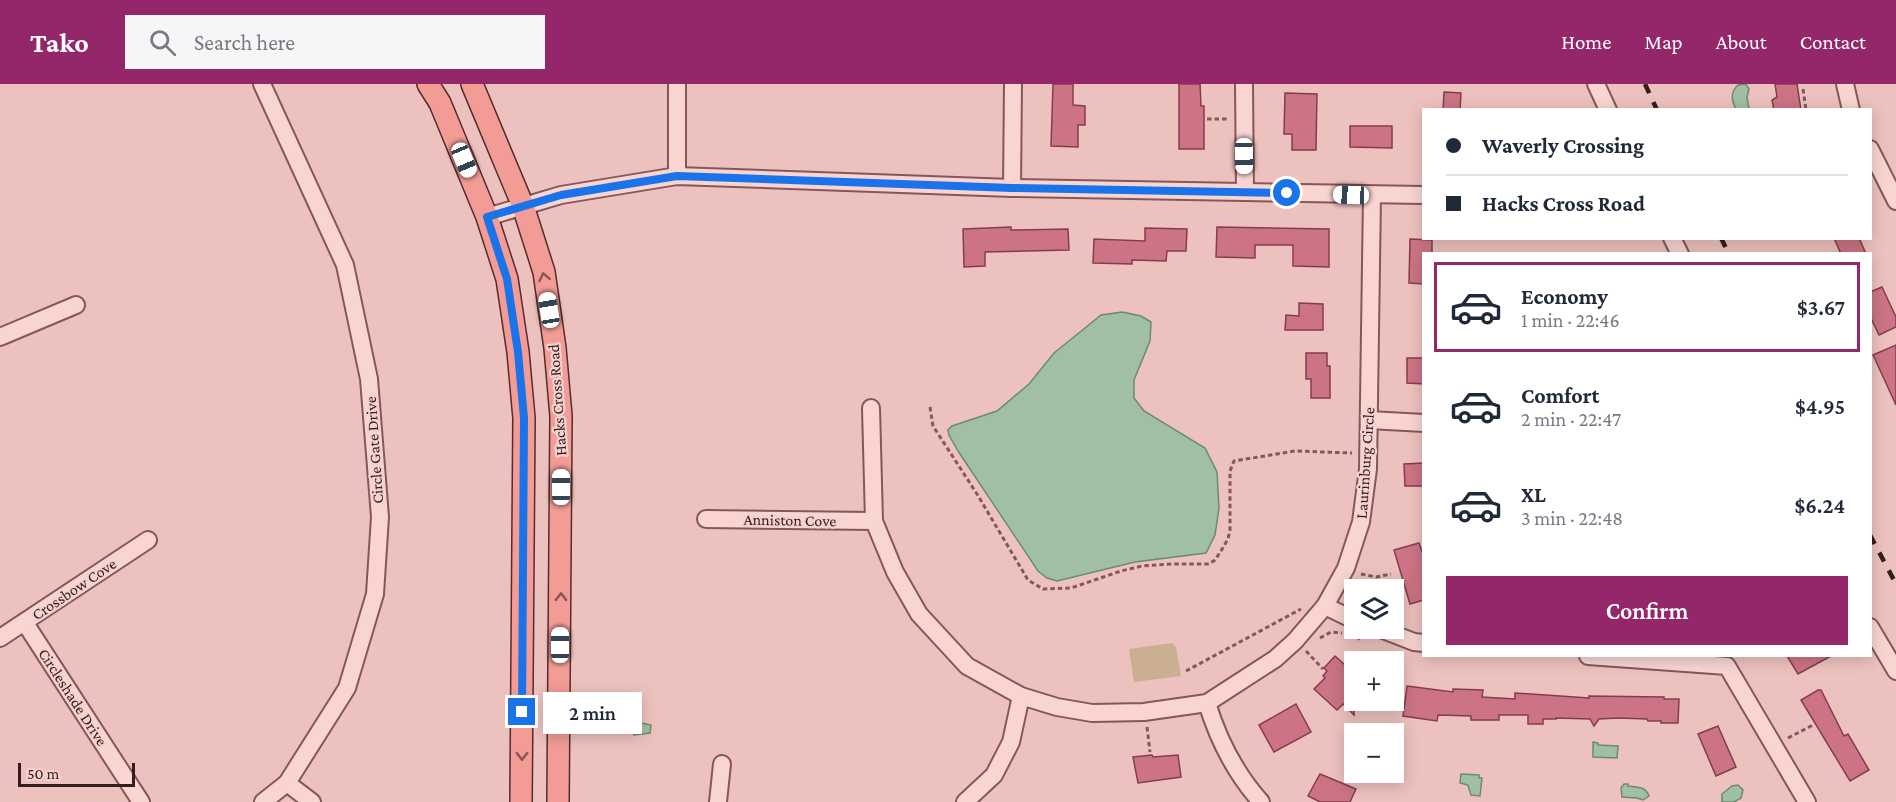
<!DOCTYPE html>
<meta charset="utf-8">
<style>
body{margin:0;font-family:"Crimson Pro",serif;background:#f6f6f7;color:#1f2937;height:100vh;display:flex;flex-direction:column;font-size:22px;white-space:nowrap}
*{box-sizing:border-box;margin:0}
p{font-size:20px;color:#747a83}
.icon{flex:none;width:33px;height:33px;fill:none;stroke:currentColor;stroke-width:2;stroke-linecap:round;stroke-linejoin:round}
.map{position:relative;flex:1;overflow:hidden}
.sheet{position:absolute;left:1422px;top:168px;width:450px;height:405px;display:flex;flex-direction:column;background:#fff;border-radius:0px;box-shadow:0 3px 15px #0003}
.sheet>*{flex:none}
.guide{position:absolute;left:1422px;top:24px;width:450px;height:132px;border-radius:0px;box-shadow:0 3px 15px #0003;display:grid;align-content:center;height:132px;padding:0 24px;background:#fff}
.controls{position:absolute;left:1344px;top:495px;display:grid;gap:12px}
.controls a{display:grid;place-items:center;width:60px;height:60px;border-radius:0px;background:#fff;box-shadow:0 3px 15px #0003;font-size:30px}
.scale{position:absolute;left:18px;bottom:15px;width:117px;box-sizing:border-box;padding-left:6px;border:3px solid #351c1f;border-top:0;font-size:16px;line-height:21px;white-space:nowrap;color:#351c1f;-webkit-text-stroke:4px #f5d2cd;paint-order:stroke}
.end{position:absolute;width:27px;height:27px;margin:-14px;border:8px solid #1a73e8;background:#fff;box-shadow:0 0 0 3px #fff}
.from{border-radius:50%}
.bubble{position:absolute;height:42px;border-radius:0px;background:#fff;box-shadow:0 3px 15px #0003;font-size:20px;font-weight:600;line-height:42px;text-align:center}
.car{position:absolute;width:18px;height:36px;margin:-18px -9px;border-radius:8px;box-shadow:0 0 4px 2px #0007;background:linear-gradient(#fff 24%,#345 0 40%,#fff 0 76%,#345 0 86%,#fff 0)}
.guide b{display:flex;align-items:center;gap:21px;height:57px;font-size:22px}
.guide b+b{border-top:2px solid #e0e1e3}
.guide i{width:15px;height:15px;background:#1f2937}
ul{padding:10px 0 0;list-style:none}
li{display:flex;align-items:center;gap:18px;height:90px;margin:0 12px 9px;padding:0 12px;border:3px solid transparent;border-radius:0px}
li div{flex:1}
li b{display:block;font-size:22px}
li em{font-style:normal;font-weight:600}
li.current{border-color:#94276a}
li>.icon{width:54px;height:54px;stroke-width:1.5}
.cta{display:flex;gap:12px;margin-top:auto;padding:12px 24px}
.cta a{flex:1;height:69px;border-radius:0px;background:#94276a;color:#fff;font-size:24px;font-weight:600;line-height:69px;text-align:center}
header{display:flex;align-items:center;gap:36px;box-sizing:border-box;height:84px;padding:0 30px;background:#94276a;color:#fff}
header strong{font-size:28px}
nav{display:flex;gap:33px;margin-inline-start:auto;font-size:21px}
.search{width:420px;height:54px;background:#f6f6f7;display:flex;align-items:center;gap:15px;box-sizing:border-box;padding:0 21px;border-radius:0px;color:#747a83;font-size:22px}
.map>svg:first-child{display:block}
</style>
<header>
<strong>Tako</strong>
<div class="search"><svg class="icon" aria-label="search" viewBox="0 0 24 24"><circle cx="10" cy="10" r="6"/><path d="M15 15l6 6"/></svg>Search here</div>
<nav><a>Home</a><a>Map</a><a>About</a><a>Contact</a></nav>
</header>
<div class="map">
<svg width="1896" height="718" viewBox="0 0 1896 718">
<rect width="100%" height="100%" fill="#edc2be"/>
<polygon fill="#cbaf92" points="1172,559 1176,563 1181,592 1134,598 1129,565"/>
<g fill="#a1bfa4" stroke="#698c6e" stroke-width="1.5">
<path d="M1746,0L1749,5L1747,13L1749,25H1736C1731,16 1730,8 1738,1Z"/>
<polygon points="1122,228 1141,232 1151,238 1150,257 1134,296 1134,314 1144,327 1205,364 1217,388 1219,424 1215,451 1206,469 1135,478 1057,497 1047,494 1038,487 958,367 949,351 948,346 952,342 997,327 1029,300 1054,269 1085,244 1101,231"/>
<polygon points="629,633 641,639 651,641 650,649 634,651 630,644 626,643 626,637"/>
<polygon points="1593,658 1598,659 1598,661 1618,662 1617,674 1593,673"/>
<polygon points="1461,690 1479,691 1479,694 1482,694 1480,712 1471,711 1468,701 1460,699"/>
<path d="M1624,700H1628V702C1638,703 1646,703 1649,712L1643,716L1637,714L1622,713L1621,704Z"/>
<polygon points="1738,701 1743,706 1741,714 1734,718 1722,718 1722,710 1732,702"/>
</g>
<g fill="#cc7485" stroke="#843d4c" stroke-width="1.5">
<polygon points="1053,0 1073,0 1073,21 1085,22 1085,41 1078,41 1078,63 1051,62"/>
<polygon points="1179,0 1200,0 1201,22 1204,22 1204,65 1179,65"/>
<polygon points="1775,0 1797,0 1801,26 1774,26 1772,16 1777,13"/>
<polygon points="1444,8 1461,9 1460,26 1443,26"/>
<polygon points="1285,9 1317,10 1316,66 1292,66 1292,50 1284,50"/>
<polygon points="1350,42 1392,42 1392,64 1350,63"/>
<polygon points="1011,143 1011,146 1068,145 1069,166 985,168 985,182 964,183 963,145"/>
<polygon points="1217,143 1329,145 1329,183 1293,182 1293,161 1255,161 1255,174 1216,173"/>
<polygon points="1145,144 1187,145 1186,167 1167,167 1166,177 1132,176 1132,180 1093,179 1094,155 1145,157"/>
<polygon points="1834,154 1859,154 1866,170 1841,170"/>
<polygon points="1410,155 1432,156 1432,170 1424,170 1424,200 1409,199"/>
<polygon points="1882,203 1896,233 1896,243 1879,251 1870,232 1870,208"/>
<polygon points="1299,219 1323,220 1323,246 1285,246 1286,231 1299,232"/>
<polygon points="1896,261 1896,321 1873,271"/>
<polygon points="1306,269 1327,269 1327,282 1330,282 1330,314 1311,314 1311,295 1306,295"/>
<polygon points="1407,274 1424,274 1424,300 1407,299"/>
<polygon points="1424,379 1424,402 1405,402 1404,380"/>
<polygon points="1419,459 1424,473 1424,516 1410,520 1394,466"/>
<polygon points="1335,572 1354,589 1354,631 1343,620 1337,626 1314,605 1325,594 1323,592 1327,587 1324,584"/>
<polygon points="1787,572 1831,572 1798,590"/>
<polygon points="1407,602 1453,608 1453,605 1483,606 1482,613 1515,615 1515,609 1589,614 1589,612 1664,613 1664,615 1679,615 1678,639 1661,639 1661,637 1648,637 1647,635 1618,634 1599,635 1594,642 1590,635 1556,634 1556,635 1543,635 1543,640 1528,640 1528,631 1499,631 1499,636 1471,636 1471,632 1438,631 1437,637 1403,632"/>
<polygon points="1818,606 1821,606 1844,652 1848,650 1869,686 1850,697 1801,616"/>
<polygon points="1296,620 1311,648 1274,668 1259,641"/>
<polygon points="1718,642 1736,683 1716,692 1698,650"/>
<polygon points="1152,671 1153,673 1178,671 1181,693 1138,699 1133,673"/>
<polygon points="1320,690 1356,705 1350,718 1320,718 1308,712"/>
</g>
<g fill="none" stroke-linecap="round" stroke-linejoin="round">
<defs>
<g id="minor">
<polyline points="262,0 345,181 369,295 380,433 375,510 347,604 287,699 263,718"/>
<polyline points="677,0 677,92"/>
<polyline points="1244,0 1245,108"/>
<polyline points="1596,0 1608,26"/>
<polyline points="1845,0 1851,26"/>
<polyline points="1870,65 1896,117"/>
<polyline points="1012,104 1013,0"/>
<polyline points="487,133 561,111 677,92 1012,104 1424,111"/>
<polyline points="1672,154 1680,170"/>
<polyline points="0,253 76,221"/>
<polyline points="871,324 874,437 895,488 919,530 967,582 1021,612 1057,623 1092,629 1144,628 1207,619 1275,575 1295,557 1325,522 1346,484 1361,438 1368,385 1372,112"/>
<polyline points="1369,336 1424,339"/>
<polyline points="706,435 874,437"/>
<polyline points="1325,522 1354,536"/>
<polyline points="25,539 141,718"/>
<polyline points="1870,543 1896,587"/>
<polyline points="1378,544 1414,558 1424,559"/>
<polyline points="0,554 148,456"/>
<polyline points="1588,572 1727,582 1807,718"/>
<path d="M1207,619C1218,655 1235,689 1261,718"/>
<polyline points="287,699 312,718"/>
<polyline points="718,718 722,680"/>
<polyline points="965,718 994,691 1011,658 1021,612"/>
</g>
<g id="major">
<polyline points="428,0 440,19 487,133 507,195 518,268 524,334 521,718"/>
<polyline points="472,0 523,122 544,188 555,264 561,332 558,718"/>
</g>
</defs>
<use href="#minor" stroke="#85575a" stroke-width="20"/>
<use href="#major" stroke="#532c31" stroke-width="24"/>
<g stroke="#85575a" stroke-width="3" stroke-dasharray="4.5 3" stroke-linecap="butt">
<polyline points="1803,5 1806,26"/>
<polyline points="1207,35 1229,35"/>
<polyline points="930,323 933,342 977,410 1028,496 1043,505 1071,504 1121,487 1142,482 1171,480 1209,480 1215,476 1221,467 1228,455 1230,446 1230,387 1234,377 1295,367 1352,369"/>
<polyline points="1361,490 1376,493 1391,490"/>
<polyline points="1351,552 1360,555"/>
<polyline points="1320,554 1331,548 1342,549"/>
<polyline points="1306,567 1323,585"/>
<polyline points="1186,587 1301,525"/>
<polyline points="1147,643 1150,668"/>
<polyline points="1788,654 1813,641"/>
</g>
<use href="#minor" stroke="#f8d5d1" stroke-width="16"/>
<use href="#major" stroke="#f29c95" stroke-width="21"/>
<g stroke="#351c1f" stroke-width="4.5" stroke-dasharray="10 10" stroke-linecap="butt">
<polyline points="1645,0 1657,26"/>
<polyline points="1721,154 1729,170"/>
<polyline points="1870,451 1896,500"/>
</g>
</g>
<defs><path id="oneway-chevron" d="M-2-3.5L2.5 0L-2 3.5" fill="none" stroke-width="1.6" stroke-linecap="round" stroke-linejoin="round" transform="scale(1.5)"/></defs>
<g stroke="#8a5654">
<use href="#oneway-chevron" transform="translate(544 193) rotate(-101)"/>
<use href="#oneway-chevron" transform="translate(561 513) rotate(-89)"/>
<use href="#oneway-chevron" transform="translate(522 672) rotate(91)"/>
</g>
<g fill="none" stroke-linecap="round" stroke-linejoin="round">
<polyline stroke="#1a73e8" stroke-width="8" points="522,628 524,334 518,268 507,195 487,133 561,111 677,92 1012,104 1287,109"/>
</g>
<g text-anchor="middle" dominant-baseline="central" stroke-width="4.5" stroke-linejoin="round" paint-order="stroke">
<g font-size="16" fill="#351c1f" stroke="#f5d2cd">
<text transform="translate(557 316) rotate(-94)">Hacks Cross Road</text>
<text transform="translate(374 366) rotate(-94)">Circle Gate Drive</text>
<text transform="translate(1365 379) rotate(-86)">Laurinburg Circle</text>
<text transform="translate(790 436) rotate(1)">Anniston Cove</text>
<text transform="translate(74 505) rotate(-34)">Crossbow Cove</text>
<text transform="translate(73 613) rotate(57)">Circleshade Drive</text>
</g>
</g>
</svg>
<div class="controls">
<a><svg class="icon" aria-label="layers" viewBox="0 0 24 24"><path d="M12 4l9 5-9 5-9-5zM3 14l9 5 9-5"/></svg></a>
<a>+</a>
<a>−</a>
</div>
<div class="scale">50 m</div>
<i class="end from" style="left:1287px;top:109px"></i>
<i class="end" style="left:522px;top:628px"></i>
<div class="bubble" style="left:543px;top:608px;width:99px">2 min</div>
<i class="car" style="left:1244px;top:72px;rotate:179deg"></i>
<i class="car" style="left:464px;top:76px;rotate:157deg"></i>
<i class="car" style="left:1351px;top:111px;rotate:272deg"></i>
<i class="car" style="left:549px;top:226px;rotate:351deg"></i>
<i class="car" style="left:561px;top:403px;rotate:0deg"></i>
<i class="car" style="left:560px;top:561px;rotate:0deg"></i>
<div class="guide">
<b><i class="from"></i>Waverly Crossing</b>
<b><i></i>Hacks Cross Road</b>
</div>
<section class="sheet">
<ul>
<li class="current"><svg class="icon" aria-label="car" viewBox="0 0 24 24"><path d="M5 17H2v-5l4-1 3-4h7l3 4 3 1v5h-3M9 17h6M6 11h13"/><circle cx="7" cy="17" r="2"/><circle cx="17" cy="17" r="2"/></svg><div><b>Economy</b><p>1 min · 22:46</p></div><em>$3.67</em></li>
<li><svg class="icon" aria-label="car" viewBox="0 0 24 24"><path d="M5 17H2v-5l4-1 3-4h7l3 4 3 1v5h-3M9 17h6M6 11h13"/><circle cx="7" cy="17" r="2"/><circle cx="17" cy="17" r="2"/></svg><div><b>Comfort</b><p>2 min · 22:47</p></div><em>$4.95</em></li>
<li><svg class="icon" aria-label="car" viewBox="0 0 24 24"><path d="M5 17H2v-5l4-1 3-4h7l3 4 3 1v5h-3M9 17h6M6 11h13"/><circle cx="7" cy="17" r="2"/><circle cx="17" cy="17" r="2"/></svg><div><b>XL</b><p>3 min · 22:48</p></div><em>$6.24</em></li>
</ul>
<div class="cta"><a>Confirm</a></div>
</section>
</div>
